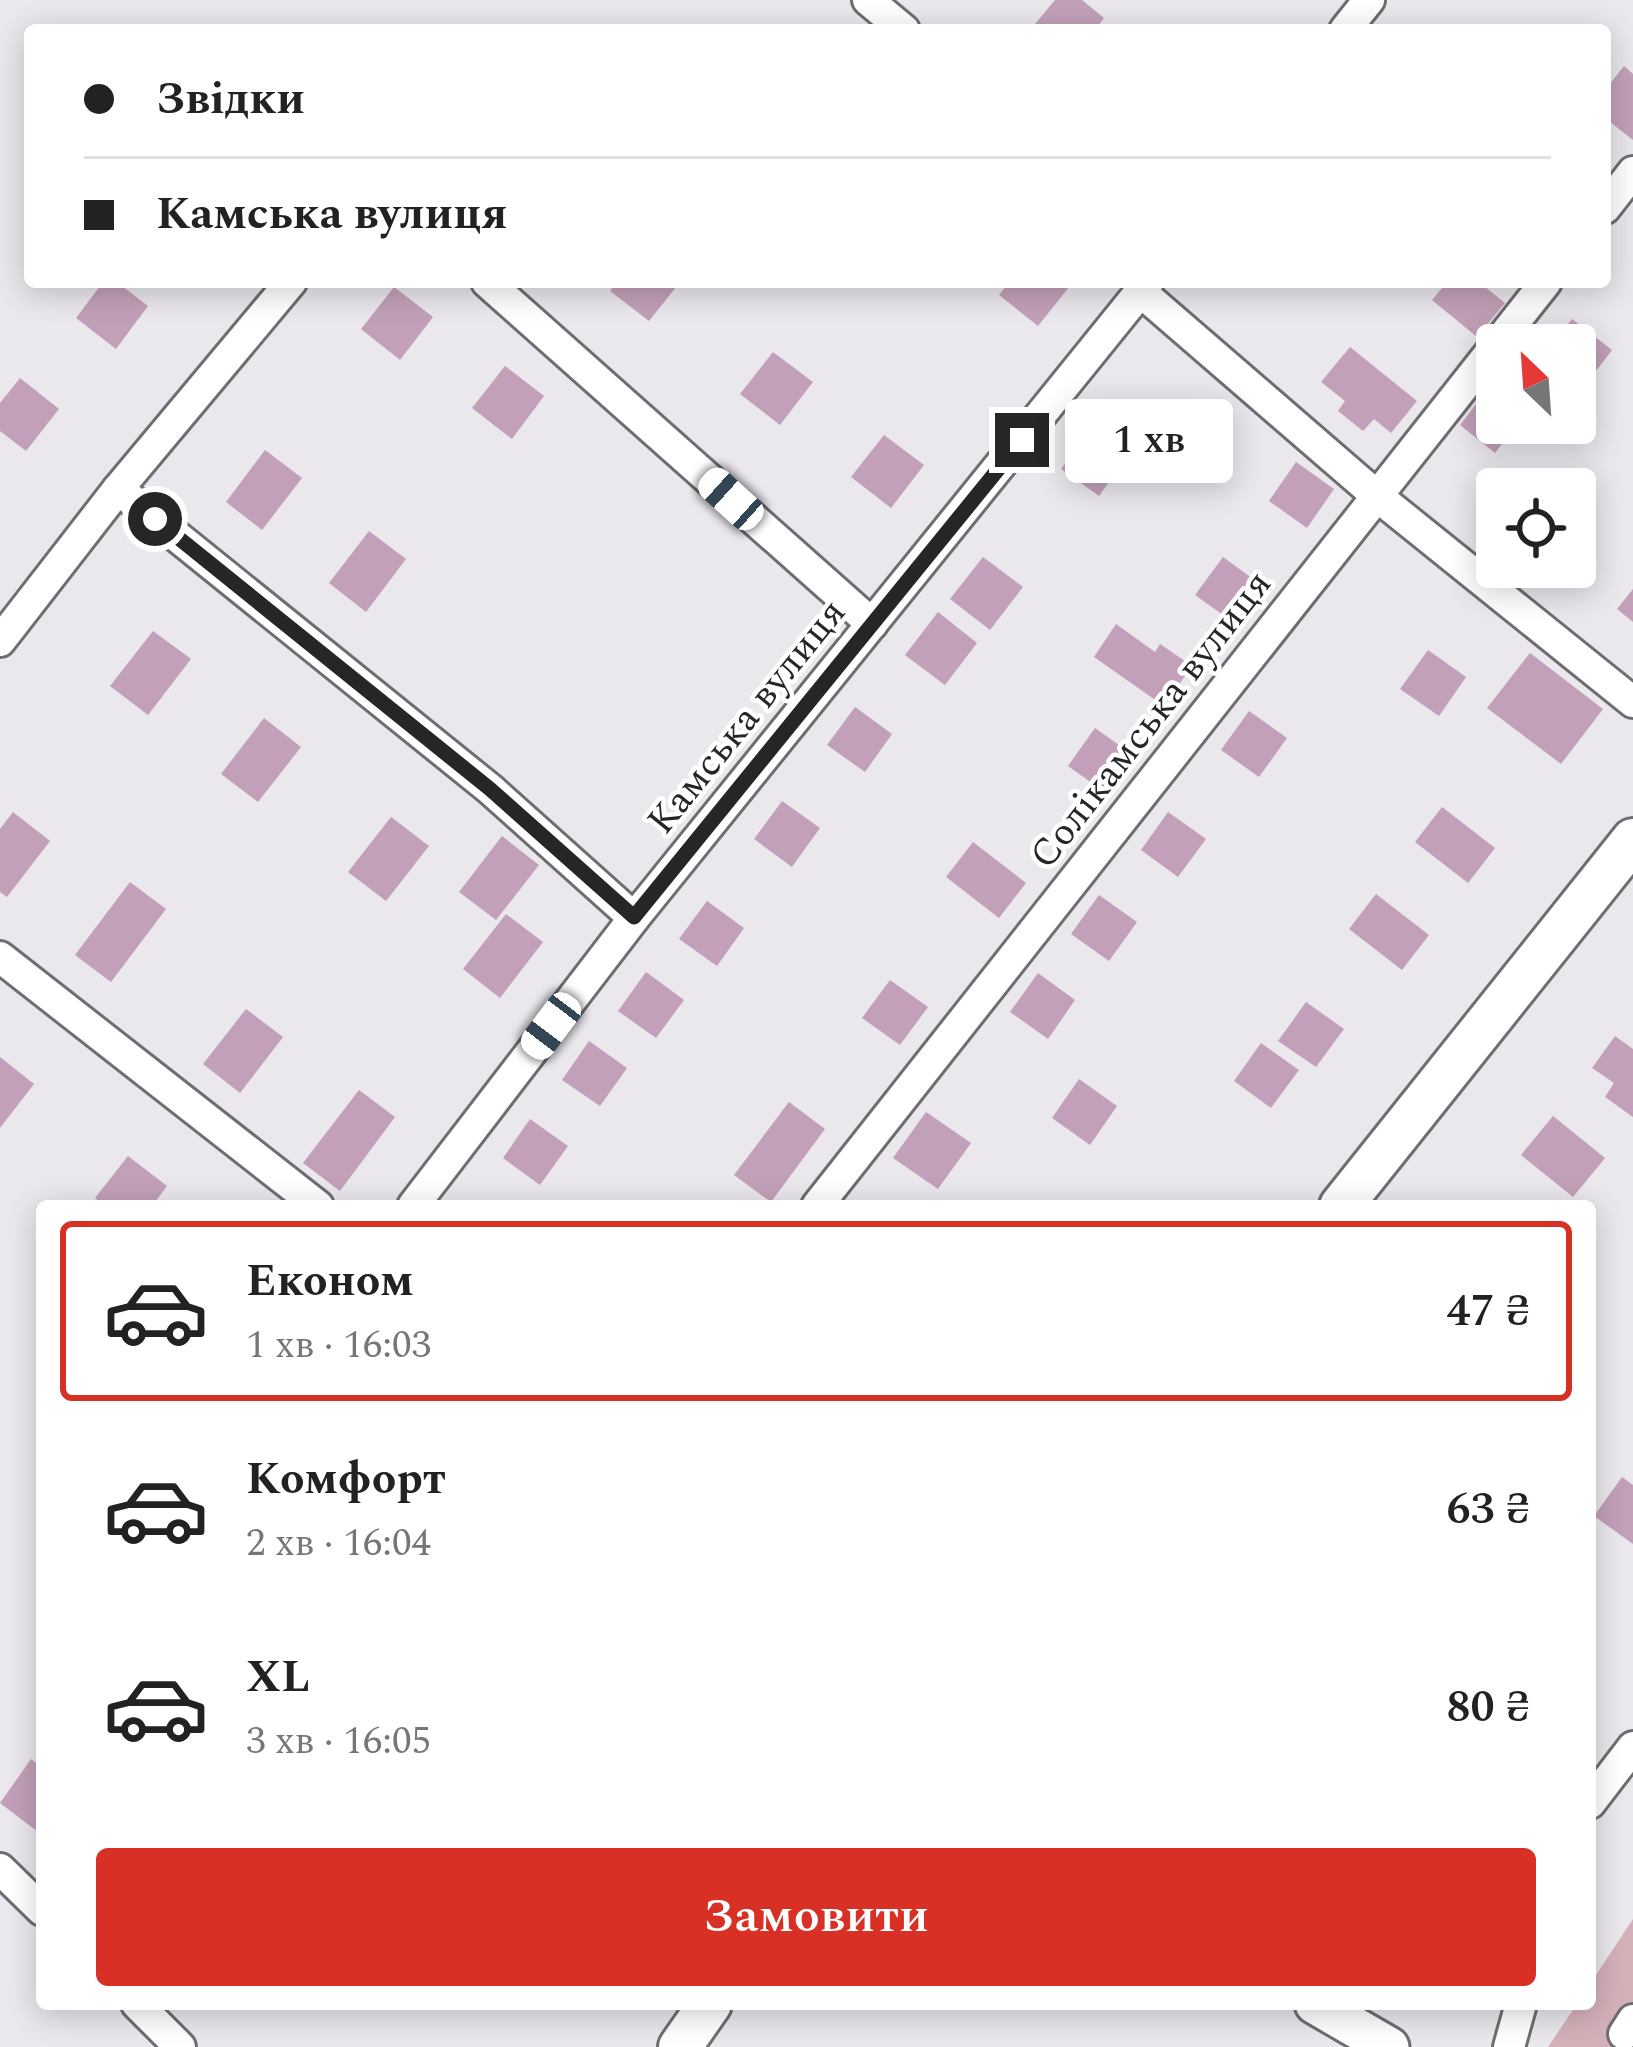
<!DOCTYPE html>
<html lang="uk">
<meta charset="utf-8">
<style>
body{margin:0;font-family:Spectral,serif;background:#f6f6f6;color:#222;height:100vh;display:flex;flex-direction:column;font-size:45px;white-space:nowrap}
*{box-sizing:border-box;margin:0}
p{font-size:39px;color:#767676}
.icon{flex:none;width:66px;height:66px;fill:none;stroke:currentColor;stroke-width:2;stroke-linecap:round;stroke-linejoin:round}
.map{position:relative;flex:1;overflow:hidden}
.sheet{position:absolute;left:36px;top:1200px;width:1560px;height:810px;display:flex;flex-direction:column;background:#fff;border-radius:12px;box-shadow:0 6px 30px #0003}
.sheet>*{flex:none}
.guide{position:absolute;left:24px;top:24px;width:1587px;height:264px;border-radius:12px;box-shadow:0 6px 30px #0003;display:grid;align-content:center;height:264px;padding:0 60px;background:#fff}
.needle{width:78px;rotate:335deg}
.buttons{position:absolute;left:1476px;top:324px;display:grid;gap:24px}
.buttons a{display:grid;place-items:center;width:120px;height:120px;border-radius:12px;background:#fff;box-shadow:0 6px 30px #0003;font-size:60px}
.end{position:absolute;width:54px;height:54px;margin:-27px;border:15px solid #262527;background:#fff;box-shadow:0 0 0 6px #fff}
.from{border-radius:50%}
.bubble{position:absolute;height:84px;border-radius:12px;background:#fff;box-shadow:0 6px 30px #0003;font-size:39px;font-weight:600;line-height:84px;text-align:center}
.car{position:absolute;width:36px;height:72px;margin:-36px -18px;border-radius:15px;box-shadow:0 0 9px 3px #0007;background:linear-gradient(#fff 24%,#345 0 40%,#fff 0 76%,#345 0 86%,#fff 0)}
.guide b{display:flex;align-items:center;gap:42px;height:114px;font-size:45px}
.guide b+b{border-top:3px solid #e0e0e0}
.guide i{width:30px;height:30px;background:#222}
ul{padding:21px 0 0;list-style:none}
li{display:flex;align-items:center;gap:36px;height:180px;margin:0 24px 18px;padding:0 36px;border:6px solid transparent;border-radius:12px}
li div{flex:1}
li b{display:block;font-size:45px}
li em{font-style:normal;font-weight:600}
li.on{border-color:#d93025}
li>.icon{width:108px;height:108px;stroke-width:1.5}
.primary-button{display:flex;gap:24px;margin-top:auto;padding:24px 60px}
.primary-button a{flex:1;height:138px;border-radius:12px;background:#d93025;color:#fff;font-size:48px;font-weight:600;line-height:138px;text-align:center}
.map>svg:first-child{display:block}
</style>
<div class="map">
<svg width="1633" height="2047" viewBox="0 0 1633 2047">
<rect width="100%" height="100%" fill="#eae7ed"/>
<polygon fill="#d4b0b9" points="1633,1919 1633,2047 1548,2047 1577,2004 1590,2004 1590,1984"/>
<g fill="#c2a0b9">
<polygon points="1055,0 1082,0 1104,18 1095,30 1030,30"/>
<polygon points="1624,66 1633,74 1633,140 1605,118 1605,90"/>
<polygon points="103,282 117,282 148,306 116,349 76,318"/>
<polygon points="616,282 680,282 649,321 610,291"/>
<polygon points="1009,282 1073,282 1038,326 999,295"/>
<polygon points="1447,282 1479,282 1505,303 1477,337 1432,300"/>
<polygon points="394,287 433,317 400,360 361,329"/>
<polygon points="1572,319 1612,350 1580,392 1575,388 1575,345 1551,345"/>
<polygon points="1350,347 1417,401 1391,433 1374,419 1363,431 1338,411 1345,401 1321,382"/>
<polygon points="773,352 813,382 780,425 740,394"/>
<polygon points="505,366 544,396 512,439 472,408"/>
<polygon points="20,378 59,409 26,451 0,431 0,403"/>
<polygon points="1487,390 1497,398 1497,423 1518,423 1495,453 1460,425"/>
<polygon points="1089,430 1127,457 1099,496 1061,469"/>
<polygon points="884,435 924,465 891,508 851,477"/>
<polygon points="265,450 302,478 262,530 226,502"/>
<polygon points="1296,462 1334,489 1307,528 1269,501"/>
<polygon points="369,531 406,559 366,612 329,583"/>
<polygon points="983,557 1023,587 990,630 950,599"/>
<polygon points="1223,557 1260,584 1233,622 1195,595"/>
<polygon points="1633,589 1633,622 1617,609"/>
<polygon points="938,612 977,643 945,685 905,655"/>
<polygon points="1116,624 1155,652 1160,644 1192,666 1164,706 1094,657"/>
<polygon points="153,631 191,659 148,715 110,686"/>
<polygon points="1428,650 1466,677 1439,716 1400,689"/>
<polygon points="1530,653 1603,709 1561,764 1487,708"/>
<polygon points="855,707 892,734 865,772 827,745"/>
<polygon points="1249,711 1287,738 1259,777 1221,750"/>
<polygon points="264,718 301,747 258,802 221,774"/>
<polygon points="1095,728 1133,755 1106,793 1068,766"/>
<polygon points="782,801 820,828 792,867 754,839"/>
<polygon points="1442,807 1495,848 1468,883 1415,842"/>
<polygon points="13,812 50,841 7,897 0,892 0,829"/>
<polygon points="1168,812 1206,839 1178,877 1141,850"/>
<polygon points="391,817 429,846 386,901 348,872"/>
<polygon points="502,836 539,865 496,920 459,892"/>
<polygon points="973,842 1026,883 999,918 946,877"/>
<polygon points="130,882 166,909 111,982 75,955"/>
<polygon points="1376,894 1429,935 1402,970 1349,929"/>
<polygon points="1099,895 1137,922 1109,961 1071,934"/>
<polygon points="707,901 744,928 717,966 679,939"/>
<polygon points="506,914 543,942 500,998 463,969"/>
<polygon points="646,972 684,1000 656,1038 618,1011"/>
<polygon points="1038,973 1075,1000 1048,1039 1010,1012"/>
<polygon points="890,980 928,1007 900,1045 862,1018"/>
<polygon points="1306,1002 1344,1029 1316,1067 1278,1041"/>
<polygon points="246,1009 283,1037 240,1093 203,1064"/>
<polygon points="1615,1036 1633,1049 1633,1117 1605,1097 1614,1083 1592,1068"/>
<polygon points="589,1041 627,1068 600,1106 562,1080"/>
<polygon points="1261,1043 1299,1070 1271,1108 1234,1081"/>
<polygon points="0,1057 34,1084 0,1128"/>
<polygon points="1079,1079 1117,1106 1090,1145 1052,1118"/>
<polygon points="359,1090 395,1117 340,1191 303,1163"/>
<polygon points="789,1102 825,1129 771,1202 734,1175"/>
<polygon points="926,1112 971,1143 938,1189 893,1158"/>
<polygon points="1553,1116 1605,1158 1573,1197 1521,1155"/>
<polygon points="530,1119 568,1146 540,1185 503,1158"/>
<polygon points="128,1156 167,1186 152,1206 104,1206 95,1198"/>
<polygon points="1622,1477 1633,1485 1633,1544 1594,1516"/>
<polygon points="31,1759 42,1767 42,1826 38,1832 0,1803"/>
</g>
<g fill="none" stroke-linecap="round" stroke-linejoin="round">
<defs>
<g id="minor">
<polyline points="868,0 904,30"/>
<polyline points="1345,30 1369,0"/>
<polyline points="1605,208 1633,172"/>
<polyline points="487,282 872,624"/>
<polyline points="1141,292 1377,496 1633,702"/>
<polyline points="118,489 490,789 634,918"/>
<polyline points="0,641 118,489 291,282"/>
<polyline points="0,957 318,1206"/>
<polyline points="413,1206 634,918 1148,282"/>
<polyline points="817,1206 1546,282"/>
<polyline points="1590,1803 1633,1747"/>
<polyline points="0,1869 42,1910"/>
<polyline points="137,2004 180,2047"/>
<polyline points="1624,2034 1633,2020"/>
<polyline points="1509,2047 1521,2004"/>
</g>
<polyline id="tertiary" points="1315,2004 1389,2047"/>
<g id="secondary">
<polyline points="1341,1206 1633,840"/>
<polyline points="680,2047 710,2004"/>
</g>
</defs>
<use href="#minor" stroke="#706d72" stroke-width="36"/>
<use href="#tertiary" stroke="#706d72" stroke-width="45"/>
<use href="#secondary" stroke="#706d72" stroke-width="48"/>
<use href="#minor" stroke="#fff" stroke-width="30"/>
<use href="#tertiary" stroke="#fff" stroke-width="39"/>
<use href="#secondary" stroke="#fff" stroke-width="42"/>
</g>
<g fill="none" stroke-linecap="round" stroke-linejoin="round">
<polyline stroke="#262527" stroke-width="15" points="155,519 490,789 634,917 1022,440"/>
</g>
<g text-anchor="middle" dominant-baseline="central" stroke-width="9" stroke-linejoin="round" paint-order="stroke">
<g font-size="39" fill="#262527" stroke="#fff">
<text transform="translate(747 717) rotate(-51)">Камська вулиця</text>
<text transform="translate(1151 720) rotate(-52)">Солікамська вулиця</text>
</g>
</g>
</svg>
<div class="buttons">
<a><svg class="needle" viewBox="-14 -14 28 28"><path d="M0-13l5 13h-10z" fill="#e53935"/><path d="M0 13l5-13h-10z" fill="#767676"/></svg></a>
<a><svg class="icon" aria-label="locate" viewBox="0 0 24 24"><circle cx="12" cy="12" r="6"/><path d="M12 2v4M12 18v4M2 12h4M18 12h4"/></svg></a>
</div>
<i class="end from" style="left:155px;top:519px"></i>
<i class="end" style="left:1022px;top:440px"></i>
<div class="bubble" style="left:1065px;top:399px;width:168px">1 хв</div>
<i class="car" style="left:731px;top:499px;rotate:312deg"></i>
<i class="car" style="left:551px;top:1026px;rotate:217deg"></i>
<div class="guide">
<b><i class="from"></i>Звідки</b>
<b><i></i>Камська вулиця</b>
</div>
<section class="sheet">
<ul>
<li class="on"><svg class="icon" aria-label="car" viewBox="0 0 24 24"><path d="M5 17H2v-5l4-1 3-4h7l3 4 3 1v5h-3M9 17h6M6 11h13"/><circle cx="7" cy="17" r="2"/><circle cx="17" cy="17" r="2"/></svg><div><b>Економ</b><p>1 хв · 16:03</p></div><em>47 ₴</em></li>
<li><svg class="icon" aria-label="car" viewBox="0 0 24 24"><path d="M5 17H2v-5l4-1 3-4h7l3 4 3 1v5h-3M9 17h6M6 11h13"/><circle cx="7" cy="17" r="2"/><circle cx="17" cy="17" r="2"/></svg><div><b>Комфорт</b><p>2 хв · 16:04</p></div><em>63 ₴</em></li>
<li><svg class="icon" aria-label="car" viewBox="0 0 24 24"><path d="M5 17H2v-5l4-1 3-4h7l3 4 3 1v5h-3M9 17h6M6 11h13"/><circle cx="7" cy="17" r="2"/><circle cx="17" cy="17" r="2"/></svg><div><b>XL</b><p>3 хв · 16:05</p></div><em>80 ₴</em></li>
</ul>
<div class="primary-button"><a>Замовити</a></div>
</section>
</div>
